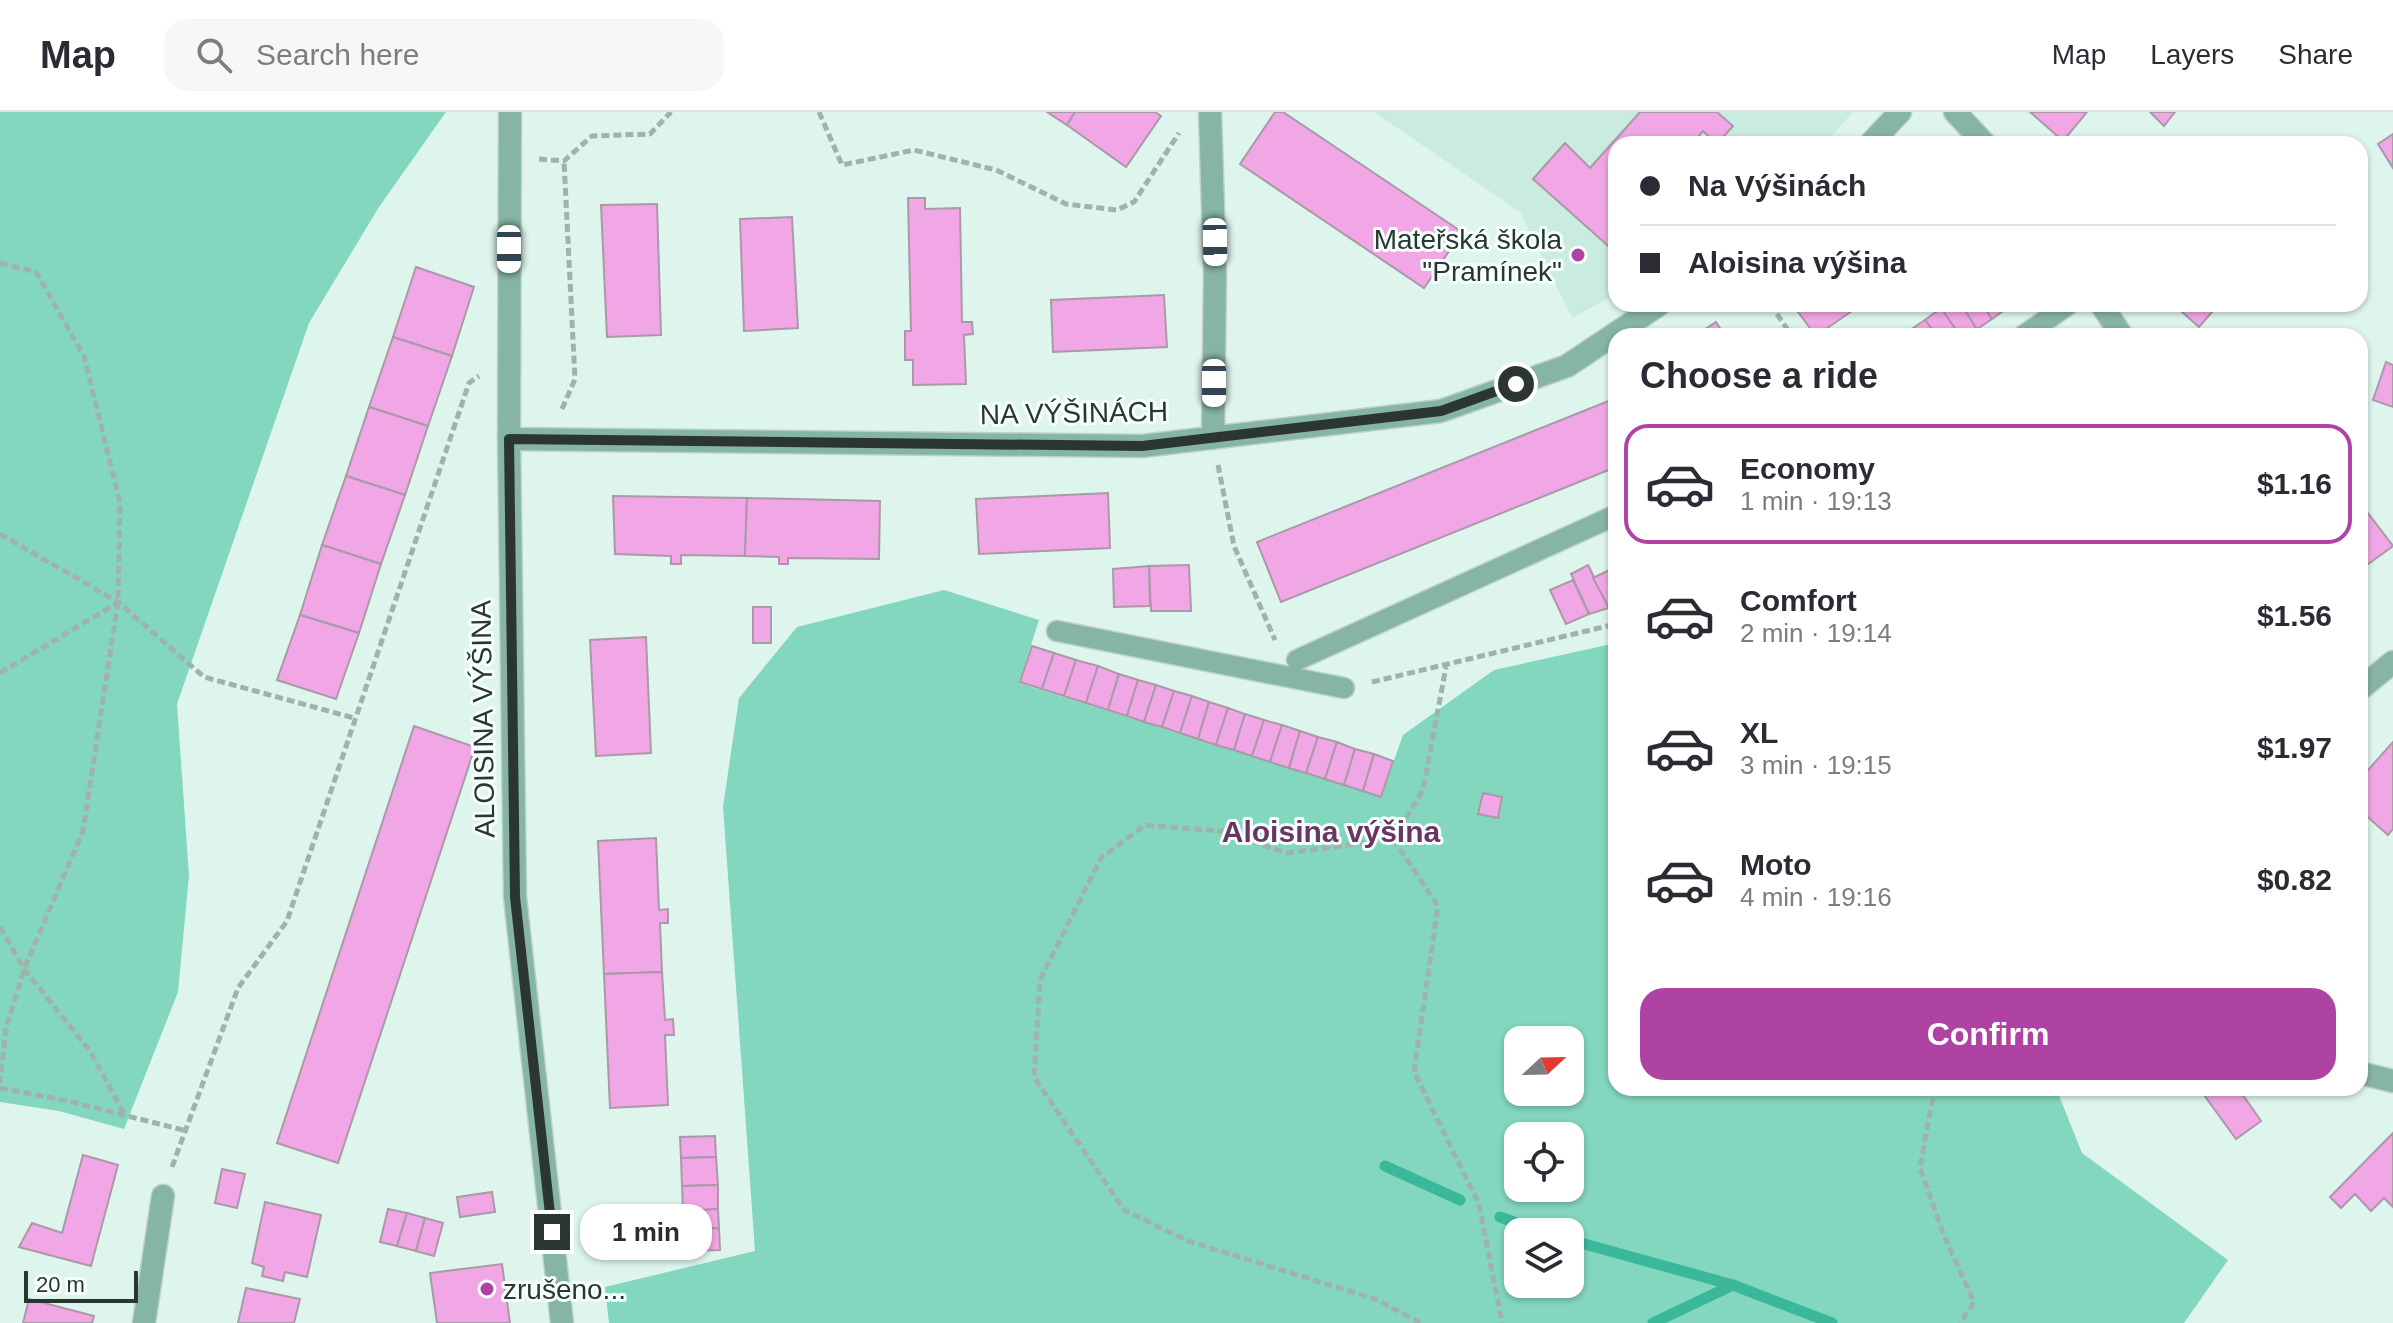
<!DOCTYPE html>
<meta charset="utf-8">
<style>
body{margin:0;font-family:Helvetica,sans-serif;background:#f7f7f7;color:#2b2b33;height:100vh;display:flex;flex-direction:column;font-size:30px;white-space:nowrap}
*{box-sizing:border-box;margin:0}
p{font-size:26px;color:#7c7c81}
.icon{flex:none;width:44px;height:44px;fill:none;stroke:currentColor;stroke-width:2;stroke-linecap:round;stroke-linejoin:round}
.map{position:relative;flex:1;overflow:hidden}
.panel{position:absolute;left:1608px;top:216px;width:760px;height:768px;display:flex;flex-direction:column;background:#fff;border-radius:24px;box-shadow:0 2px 6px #0004}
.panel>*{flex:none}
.guide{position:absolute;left:1608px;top:24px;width:760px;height:176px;border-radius:24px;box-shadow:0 2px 6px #0004;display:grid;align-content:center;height:176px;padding:0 32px;background:#fff}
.needle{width:52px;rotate:68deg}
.tools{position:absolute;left:1504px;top:914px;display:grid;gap:16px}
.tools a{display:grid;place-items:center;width:80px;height:80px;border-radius:16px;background:#fff;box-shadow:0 2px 6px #0004;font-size:40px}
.scale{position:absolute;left:24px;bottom:20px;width:114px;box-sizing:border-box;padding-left:8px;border:4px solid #2b3531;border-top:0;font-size:22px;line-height:28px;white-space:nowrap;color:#2b3531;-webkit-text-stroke:6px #f5fffb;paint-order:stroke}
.end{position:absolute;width:36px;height:36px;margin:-18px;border:10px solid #2b3531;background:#fff;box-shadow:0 0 0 4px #fff}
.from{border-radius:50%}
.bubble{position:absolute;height:56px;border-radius:24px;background:#fff;box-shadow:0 2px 6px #0004;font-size:26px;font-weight:800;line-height:56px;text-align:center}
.car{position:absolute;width:24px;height:48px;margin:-24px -12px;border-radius:10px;box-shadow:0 0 6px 2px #0007;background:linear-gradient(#fff 24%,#345 0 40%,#fff 0 76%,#345 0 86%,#fff 0)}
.guide b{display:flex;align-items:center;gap:28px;height:76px;font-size:30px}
.guide b+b{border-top:2px solid #e1e1e2}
.guide i{width:20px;height:20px;background:#2b2b33}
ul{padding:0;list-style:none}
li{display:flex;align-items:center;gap:24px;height:120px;margin:0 16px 12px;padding:0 16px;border:4px solid transparent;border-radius:24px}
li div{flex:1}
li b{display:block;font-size:30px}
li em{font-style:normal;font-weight:800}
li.current{border-color:#af43a3}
li>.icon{width:72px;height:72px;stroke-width:1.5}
h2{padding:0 32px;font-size:36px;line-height:96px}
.primary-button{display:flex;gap:16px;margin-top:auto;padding:16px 32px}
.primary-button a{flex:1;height:92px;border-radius:24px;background:#af43a3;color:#fff;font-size:32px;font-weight:800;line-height:92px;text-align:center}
header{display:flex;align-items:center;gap:48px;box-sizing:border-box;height:112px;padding:0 40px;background:#fff;border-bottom:2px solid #e1e1e2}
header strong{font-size:38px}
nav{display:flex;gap:44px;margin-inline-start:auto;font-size:28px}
.search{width:560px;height:72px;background:#f7f7f7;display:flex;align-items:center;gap:20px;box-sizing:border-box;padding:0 28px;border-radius:24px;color:#7c7c81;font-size:30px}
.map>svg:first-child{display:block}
</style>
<header>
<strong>Map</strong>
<div class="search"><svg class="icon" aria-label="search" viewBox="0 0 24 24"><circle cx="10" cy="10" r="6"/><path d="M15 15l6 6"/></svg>Search here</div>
<nav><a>Map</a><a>Layers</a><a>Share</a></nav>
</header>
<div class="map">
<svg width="2393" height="1211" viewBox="0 0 2393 1211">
<rect width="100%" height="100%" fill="#ddf5ed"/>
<polygon fill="#caebe0" points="1374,0 1853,0 1824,32 1616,32 1616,187 1611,190 1608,186 1572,206 1520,100"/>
<g fill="#84d7bf" fill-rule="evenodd">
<polygon points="0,0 446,0 379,95 309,211 177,592 189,764 178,880 124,1017 59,999 0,990"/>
<path d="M944,478L1039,508L1019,571L1381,685L1403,623L1494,558L1616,531V976H2056L2082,1041L2228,1148L2184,1211H609L605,1175L755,1139L723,695L739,586L797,515ZM1518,928H1570V980H1518ZM1518,1024H1570V1076H1518ZM1518,1120H1570V1172H1518Z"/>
</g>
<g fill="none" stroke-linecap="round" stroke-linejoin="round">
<g stroke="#3bb89a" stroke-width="11">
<polyline points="1385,1054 1460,1088"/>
<polyline points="1500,1105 1542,1120"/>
<polyline points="1570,1128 1733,1173 1832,1211"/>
<polyline points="1653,1211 1733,1173"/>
</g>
</g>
<g fill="#f1a7e5" stroke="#aa99a7" stroke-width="2">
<polygon points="1047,0 1075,0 1067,13"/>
<polygon points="1075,0 1155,0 1161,4 1126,55 1067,13"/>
<polygon points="1275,0 1283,0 1462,120 1424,176 1240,52"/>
<polygon points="1640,0 1717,0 1733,14 1717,32 1703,19 1692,32 1616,32 1615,140 1533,67 1565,31 1590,56"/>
<polygon points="2030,0 2087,0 2063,29"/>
<polygon points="2150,0 2175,0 2164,14"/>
<polygon points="2393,22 2393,56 2378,32"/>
<polygon points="908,86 925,86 925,97 960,96 962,210 972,210 973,222 964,223 966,272 913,273 913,248 905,248 905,219 911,219"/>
<polygon points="657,92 661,223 607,225 601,93"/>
<polygon points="792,105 798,216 744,219 740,107"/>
<polygon points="416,155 474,175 452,244 393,225"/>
<polygon points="1164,183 1167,235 1053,240 1051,188"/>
<polygon points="1792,192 1862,192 1816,224"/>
<polygon points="1947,192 1961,192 1977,217 1968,224 1960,224 1941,196"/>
<polygon points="1961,192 1982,192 1992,207 1977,217"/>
<polygon points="1982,192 2004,192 2007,196 1992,207"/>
<polygon points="2173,192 2219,192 2199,215"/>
<polygon points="1941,196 1960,224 1937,224 1925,208"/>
<polygon points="1925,208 1937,224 1914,224 1910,218"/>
<polygon points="1716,210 1725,224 1695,224"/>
<polygon points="393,225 452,244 428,314 369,295"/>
<polygon points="2386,250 2393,253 2393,295 2373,288"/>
<polygon points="1616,286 1616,355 1281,490 1257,430"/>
<polygon points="369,295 428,314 405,383 346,364"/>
<polygon points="346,364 405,383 381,452 322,433"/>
<polygon points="1108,381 1110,436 979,442 976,387"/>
<polygon points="613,384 747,386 745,444 681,443 681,452 671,452 671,444 615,442"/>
<polygon points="747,386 880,389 879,447 788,446 788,452 779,452 779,445 745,444"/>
<polygon points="2361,392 2393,434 2360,458 2360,393"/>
<polygon points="322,433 381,452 359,521 300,503"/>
<polygon points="1189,453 1191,499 1151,499 1149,454"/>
<polygon points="1588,453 1609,496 1589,502 1571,462"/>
<polygon points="1149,454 1150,494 1114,495 1113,457"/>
<polygon points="1615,455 1616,492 1609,496 1593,466"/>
<polygon points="1573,468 1589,502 1566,512 1550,478"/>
<rect x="753" y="495" width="18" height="36"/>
<polygon points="300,503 359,521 336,587 277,568"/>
<polygon points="646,525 651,641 596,644 590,528"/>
<polygon points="1032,534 1054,541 1042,577 1020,570"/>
<polygon points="1054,541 1076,548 1064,584 1042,577"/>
<polygon points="1076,548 1098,554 1086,591 1064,584"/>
<polygon points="1098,554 1119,562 1108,598 1086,591"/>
<polygon points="1119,562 1138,568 1127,604 1108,598"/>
<polygon points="1138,568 1156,573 1144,610 1127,604"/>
<polygon points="1156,573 1174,579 1162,615 1144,610"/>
<polygon points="1174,579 1192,584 1180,621 1162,615"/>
<polygon points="1192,584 1209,590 1198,627 1180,621"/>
<polygon points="1209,590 1228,596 1216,633 1198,627"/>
<polygon points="1228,596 1245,602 1234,638 1216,633"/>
<polygon points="1245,602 1264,608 1252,644 1234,638"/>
<polygon points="1264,608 1282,613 1270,650 1252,644"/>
<polygon points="1282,613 1300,619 1289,656 1270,650"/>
<polygon points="414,614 475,635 338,1051 277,1031"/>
<polygon points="1300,619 1318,625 1306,661 1289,656"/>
<polygon points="1318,625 1337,630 1325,667 1306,661"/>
<polygon points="1337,630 1355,637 1344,673 1325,667"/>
<polygon points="2393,630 2393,717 2388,723 2360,698 2360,667"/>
<polygon points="1355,637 1374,642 1363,679 1344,673"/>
<polygon points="1374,642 1393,649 1381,685 1363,679"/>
<polygon points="1483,681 1502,685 1498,706 1478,702"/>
<polygon points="656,726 659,798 668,797 668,811 660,811 662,860 604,862 598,729"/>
<polygon points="662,860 665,908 673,907 674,923 665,923 668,993 610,996 604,862"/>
<polygon points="2199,976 2238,976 2261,1009 2236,1027"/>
<polygon points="2393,1021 2393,1095 2384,1086 2371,1099 2355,1082 2341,1096 2330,1085"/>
<polygon points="715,1024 716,1045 681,1046 680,1025"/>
<polygon points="83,1043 118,1053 91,1154 19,1135 32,1111 62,1121"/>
<polygon points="716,1045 718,1073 682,1074 681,1046"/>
<polygon points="222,1057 245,1062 237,1096 215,1091"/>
<polygon points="718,1073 718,1097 683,1099 682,1074"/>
<polygon points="492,1080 495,1100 460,1105 457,1085"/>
<polygon points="265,1090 321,1103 307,1165 285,1160 283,1169 262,1164 264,1155 252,1151"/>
<polygon points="388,1097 407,1101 397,1134 380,1130"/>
<polygon points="718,1097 719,1116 683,1118 683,1099"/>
<polygon points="407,1101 425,1106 416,1139 397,1134"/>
<polygon points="425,1106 443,1111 434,1144 416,1139"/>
<polygon points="719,1116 720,1138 685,1139 683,1118"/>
<polygon points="502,1152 510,1211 437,1211 430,1161"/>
<polygon points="246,1176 300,1187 294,1211 238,1211"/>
<polygon points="29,1187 94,1204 92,1211 23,1211"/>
</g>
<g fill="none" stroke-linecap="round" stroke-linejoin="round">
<defs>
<g id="service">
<polyline points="2023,224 2069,192"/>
<polyline points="1057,519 1344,576"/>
<polyline points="1297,548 1616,403"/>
</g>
<g id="minor">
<polyline points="510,0 509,327 515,785 562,1211"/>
<polyline points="1210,0 1215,161 1213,326"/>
<polyline points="1955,0 1985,32"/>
<polyline points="1870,32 1900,0"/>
<polyline points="2101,192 2122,224"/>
<polyline points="509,327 1142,334 1441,299 1567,254 1660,192"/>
<polyline points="2360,577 2393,550"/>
<polyline points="2360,961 2393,969"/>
<polyline points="144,1211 163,1084"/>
</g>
</defs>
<use href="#service" stroke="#bdd2cb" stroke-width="23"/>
<use href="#minor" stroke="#bdd2cb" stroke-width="25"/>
<g stroke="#9fb2ab" stroke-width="5" stroke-dasharray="8 4" stroke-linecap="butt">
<polyline points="819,0 842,53 914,38 996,58 1066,92 1117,98 1134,90 1179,21"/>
<polyline points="539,47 564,49 592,24 650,22 671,0"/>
<polyline points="0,151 36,160 84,244 120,391 118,490 83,719 24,857 6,917 0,971"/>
<polyline points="1770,192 1792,224"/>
<polyline points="562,297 575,267 564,49"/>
<polyline points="1218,353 1234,434 1275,528"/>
<polyline points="0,422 118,490 204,565 354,606"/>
<polyline points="0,561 117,491"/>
<polyline points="1372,570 1616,512"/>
<polyline points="1393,727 1438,794 1414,960 1479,1092 1502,1211"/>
<polyline points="0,815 24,857 90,939 125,1003"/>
<polyline points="0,976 68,989 183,1018"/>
<polyline points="1939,976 1932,990 1920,1056 1943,1121 1974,1190 1960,1211"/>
<polyline points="172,1055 238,876 287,809 469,271 479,264"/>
<polyline points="1420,1211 1378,1188 1188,1129 1124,1098 1034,965 1040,868 1101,746 1145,713 1221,719 1287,741 1393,727 1423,678 1446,555"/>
</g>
<use href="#service" stroke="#86b4a5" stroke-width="20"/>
<use href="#minor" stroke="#86b4a5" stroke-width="22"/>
</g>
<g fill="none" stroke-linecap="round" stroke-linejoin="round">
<polyline stroke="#2b3531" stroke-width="10" points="552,1120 515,785 509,327 1142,334 1441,299 1516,272"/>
</g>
<g fill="#af43a3" stroke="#f5fffb" stroke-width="3">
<circle cx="1578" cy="143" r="8"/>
<circle cx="487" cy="1177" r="8"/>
</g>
<g text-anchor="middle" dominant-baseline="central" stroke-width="6" stroke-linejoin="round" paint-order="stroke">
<g font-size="28" fill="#2b3531" stroke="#f5fffb" text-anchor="end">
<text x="1562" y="127">Mateřská škola<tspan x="1562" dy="32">"Pramínek"</tspan></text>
<text x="503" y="1177" text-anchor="start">zrušeno...</text>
</g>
<g font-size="28" fill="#2b3531" stroke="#f5fffb">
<text transform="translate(1074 301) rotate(-1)">NA VÝŠINÁCH</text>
<text transform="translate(483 607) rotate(-91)">ALOISINA VÝŠINA</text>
</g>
<g font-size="30" font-weight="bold" fill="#6a3463" stroke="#f5fffb">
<text x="1331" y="719">Aloisina výšina</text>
</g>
</g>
</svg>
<div class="tools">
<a><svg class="needle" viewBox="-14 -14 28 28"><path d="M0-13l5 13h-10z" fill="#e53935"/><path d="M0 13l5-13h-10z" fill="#7c7c81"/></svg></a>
<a><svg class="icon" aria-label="locate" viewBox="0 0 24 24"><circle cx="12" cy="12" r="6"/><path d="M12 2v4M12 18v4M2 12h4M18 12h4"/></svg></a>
<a><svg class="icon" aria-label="layers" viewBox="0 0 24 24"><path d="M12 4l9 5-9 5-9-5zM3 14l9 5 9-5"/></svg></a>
</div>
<div class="scale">20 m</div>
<i class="end from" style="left:1516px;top:272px"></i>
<i class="end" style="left:552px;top:1120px"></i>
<div class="bubble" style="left:580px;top:1092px;width:132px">1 min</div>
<i class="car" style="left:1215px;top:130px;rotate:179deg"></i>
<i class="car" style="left:509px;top:137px;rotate:180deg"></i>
<i class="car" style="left:1214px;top:271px;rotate:180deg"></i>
<div class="guide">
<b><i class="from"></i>Na Výšinách</b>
<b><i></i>Aloisina výšina</b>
</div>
<section class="panel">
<h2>Choose a ride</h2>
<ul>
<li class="current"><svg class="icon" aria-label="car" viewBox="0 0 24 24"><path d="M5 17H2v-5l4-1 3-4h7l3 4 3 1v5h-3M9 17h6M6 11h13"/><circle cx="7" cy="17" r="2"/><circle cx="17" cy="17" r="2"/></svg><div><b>Economy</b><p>1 min · 19:13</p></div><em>$1.16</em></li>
<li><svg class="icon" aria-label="car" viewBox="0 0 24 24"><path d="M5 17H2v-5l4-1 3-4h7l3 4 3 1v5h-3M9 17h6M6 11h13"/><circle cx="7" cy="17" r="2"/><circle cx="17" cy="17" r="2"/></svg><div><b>Comfort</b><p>2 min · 19:14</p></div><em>$1.56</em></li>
<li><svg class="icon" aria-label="car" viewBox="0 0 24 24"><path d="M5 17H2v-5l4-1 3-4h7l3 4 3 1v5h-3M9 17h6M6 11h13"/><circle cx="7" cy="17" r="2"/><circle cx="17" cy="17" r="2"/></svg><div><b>XL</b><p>3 min · 19:15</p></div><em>$1.97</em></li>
<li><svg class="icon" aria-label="car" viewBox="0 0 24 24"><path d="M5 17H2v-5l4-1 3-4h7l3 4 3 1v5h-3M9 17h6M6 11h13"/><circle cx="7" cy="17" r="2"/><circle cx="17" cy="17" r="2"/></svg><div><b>Moto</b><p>4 min · 19:16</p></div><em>$0.82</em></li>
</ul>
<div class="primary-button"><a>Confirm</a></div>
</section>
</div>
